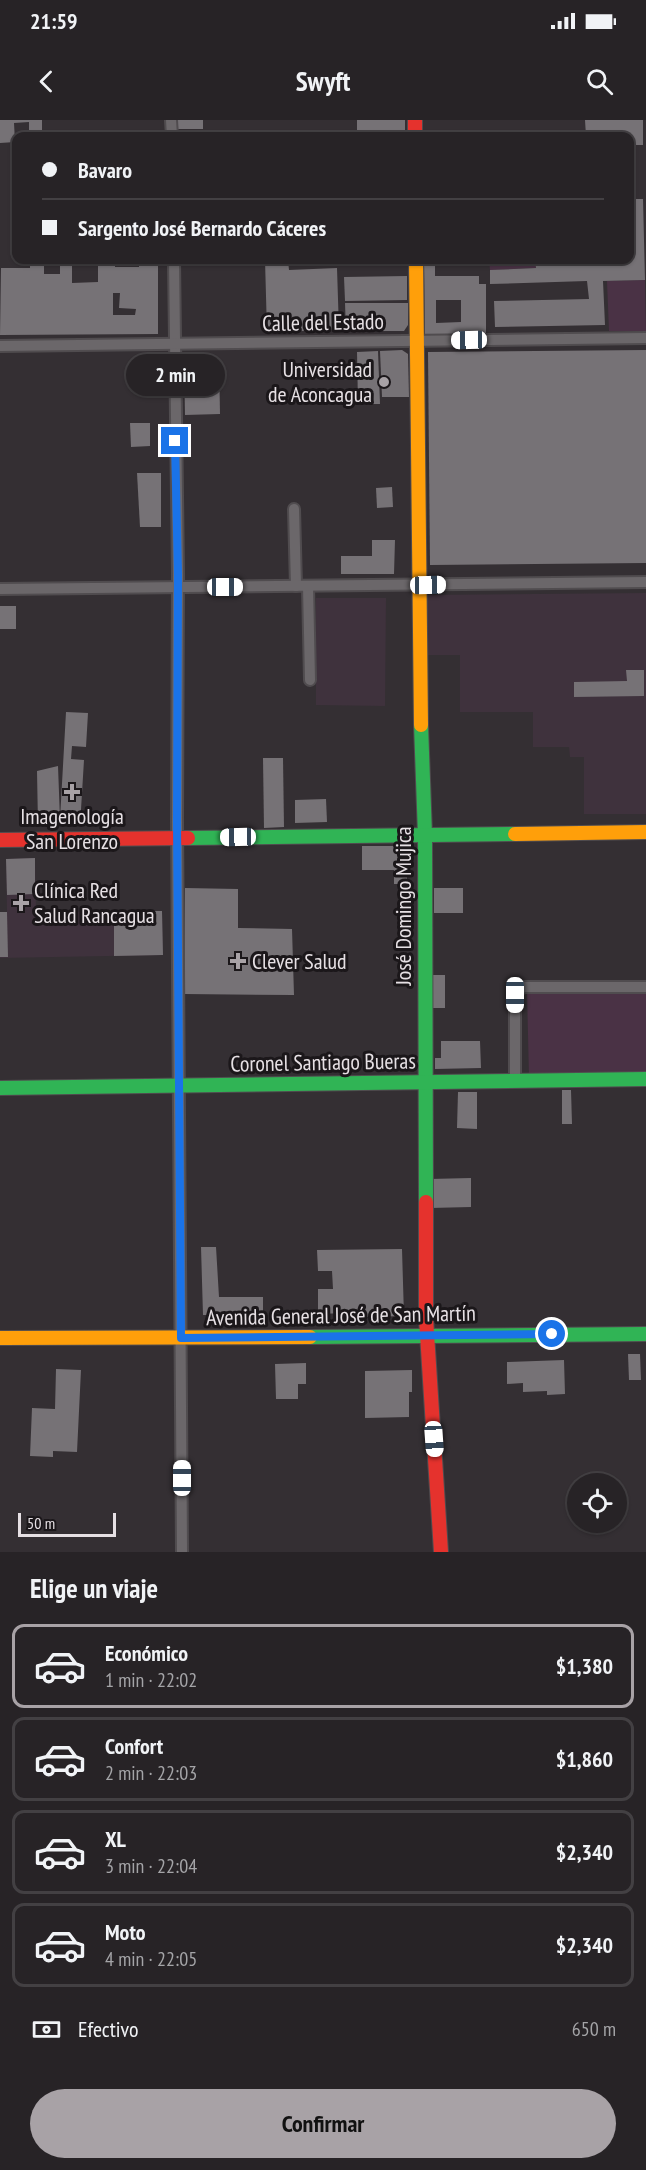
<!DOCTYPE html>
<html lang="es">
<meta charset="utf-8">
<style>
body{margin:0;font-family:"PT Sans Narrow",sans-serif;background:#2f2b2e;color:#f1f3f6;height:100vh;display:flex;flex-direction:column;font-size:22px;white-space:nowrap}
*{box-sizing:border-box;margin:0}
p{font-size:20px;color:#a4a4a7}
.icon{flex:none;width:33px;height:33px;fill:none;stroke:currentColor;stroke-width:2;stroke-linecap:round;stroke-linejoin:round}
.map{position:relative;height:1432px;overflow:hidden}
.side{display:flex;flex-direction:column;background:#272326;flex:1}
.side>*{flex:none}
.hud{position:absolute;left:12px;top:12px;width:622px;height:132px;border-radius:12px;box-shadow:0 2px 4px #0004,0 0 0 2px #434043;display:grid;align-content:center;height:132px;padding:0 30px;background:#272326}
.tools{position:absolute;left:567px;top:1353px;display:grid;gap:12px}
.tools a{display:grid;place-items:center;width:60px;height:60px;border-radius:50%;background:#272326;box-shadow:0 2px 4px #0004,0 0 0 2px #434043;font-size:30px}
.scale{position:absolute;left:18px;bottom:15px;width:98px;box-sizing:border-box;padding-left:6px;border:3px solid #e6e0e4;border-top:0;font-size:16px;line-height:21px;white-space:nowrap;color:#e6e0e4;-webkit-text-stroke:4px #1b171a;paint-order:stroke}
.end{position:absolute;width:27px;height:27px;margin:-14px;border:8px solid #1a73e8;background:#fff;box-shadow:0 0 0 3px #fff}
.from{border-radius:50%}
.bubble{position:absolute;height:42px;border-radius:21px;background:#272326;box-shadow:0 2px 4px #0004,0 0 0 2px #434043;font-size:20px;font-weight:700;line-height:42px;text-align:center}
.car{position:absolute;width:18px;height:36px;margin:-18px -9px;border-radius:8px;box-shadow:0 0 4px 2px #0007;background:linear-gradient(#fff 24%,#345 0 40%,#fff 0 76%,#345 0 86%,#fff 0)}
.hud b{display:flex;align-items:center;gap:21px;height:57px;font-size:22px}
.hud b+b{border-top:2px solid #434043}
.hud i{width:15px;height:15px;background:#f1f3f6}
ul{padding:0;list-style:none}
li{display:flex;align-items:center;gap:18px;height:84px;margin:0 12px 9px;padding:0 18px;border:3px solid #434043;border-radius:12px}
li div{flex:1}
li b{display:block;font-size:22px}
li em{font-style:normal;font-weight:700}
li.current{border-color:#a8a2a6}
li>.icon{width:54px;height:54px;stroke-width:1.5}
h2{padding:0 30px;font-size:27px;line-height:72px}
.pay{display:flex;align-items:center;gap:15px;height:66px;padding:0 30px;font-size:22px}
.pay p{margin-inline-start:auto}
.cta{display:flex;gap:12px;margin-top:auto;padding:12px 30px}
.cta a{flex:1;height:69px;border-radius:36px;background:#a8a2a6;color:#111;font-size:24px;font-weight:700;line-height:69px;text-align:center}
.status{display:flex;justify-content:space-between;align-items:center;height:42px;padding:0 30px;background:#272326;direction:ltr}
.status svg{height:16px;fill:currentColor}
header{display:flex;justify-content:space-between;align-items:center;height:78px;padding:0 30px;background:#272326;font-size:27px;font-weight:700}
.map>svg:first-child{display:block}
</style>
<div class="status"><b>21:59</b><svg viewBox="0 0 49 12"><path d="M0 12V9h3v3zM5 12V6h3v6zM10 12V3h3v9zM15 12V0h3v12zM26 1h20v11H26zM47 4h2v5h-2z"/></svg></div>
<header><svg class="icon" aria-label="back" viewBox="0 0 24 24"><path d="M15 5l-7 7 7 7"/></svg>Swyft<svg class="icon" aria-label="search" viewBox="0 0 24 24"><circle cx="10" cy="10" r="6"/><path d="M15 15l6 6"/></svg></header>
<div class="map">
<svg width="646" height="1432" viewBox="0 0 646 1432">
<rect width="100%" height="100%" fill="#342f33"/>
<g fill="#3f323d">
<polygon points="646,473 646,694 584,694 584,637 570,637 569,627 533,627 533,592 460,592 460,535 427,535 426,475"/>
<polygon points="316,478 386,478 385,586 316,585"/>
<polygon points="35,738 36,792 162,791 163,835 0,838 0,793 7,792 6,739"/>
</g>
<g fill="#4a3245">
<polygon points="489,140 535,140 536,148 490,150"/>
<polygon points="645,160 646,211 609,211 607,161"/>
<polygon points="646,871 646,956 529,957 527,872"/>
</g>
<g fill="#767276" fill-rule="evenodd">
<polygon points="0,0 42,0 42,16 29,16 29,2 14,3 15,22 0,23"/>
<rect x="176" y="0" width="27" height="9"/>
<polygon points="357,0 405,0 405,16 357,15"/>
<polygon points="585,0 643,0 643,25 630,25 630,16 586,16"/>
<polygon points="630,79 643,79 645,160 603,161 605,205 495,207 494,181 589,179 587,161 490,164 490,150 536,148 535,140 554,140 554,142 630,140"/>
<path d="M30,140H44V154H60V140H72V163L98,162V140H115V147H139V140H158V214L0,215L1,148H30ZM113,173H120L119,188L136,189L135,195H113Z"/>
<polygon points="265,140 288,140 289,150 337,148 339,210 267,212"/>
<path d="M424,140H435V156H479V164H486V216L425,215ZM436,180H461V202L436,203Z"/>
<polygon points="407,156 407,180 345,181 344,157"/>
<polygon points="345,183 408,183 408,205 404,211 346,211"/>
<polygon points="402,230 408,234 409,277 382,277 380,231"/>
<polygon points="646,230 646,443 430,445 428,232"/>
<polygon points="378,231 380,284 358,284 357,232"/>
<polygon points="219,239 220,294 185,295 184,240"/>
<polygon points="130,303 150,303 150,326 131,327"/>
<polygon points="137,353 161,353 161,407 140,407"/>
<polygon points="392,367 393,387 377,388 376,368"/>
<polygon points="372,420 395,420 394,454 341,454 341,436 372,436"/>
<rect x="0" y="486" width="16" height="23"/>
<polygon points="626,550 644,550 644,576 574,577 574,562 627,561"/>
<polygon points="66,592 88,593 86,627 72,626 71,639 84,640 80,706 38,705 37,651 58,646 60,699"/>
<polygon points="263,638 283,638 284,707 264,708"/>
<polygon points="326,679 327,702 295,703 295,680"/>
<polygon points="362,726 407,726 407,764 394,764 394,750 362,750"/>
<polygon points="35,738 35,774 7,775 6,739"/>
<polygon points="185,768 238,769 238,808 292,809 294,875 184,874"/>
<rect x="434" y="768" width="29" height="25"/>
<polygon points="143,791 162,791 163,835 114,836 114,801 143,801"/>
<polygon points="0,792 7,792 8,837 0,837"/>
<rect x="429" y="855" width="16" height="33"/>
<polygon points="441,921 480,921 481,948 435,949 435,938 441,938"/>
<polygon points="562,970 571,970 572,1004 562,1004"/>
<polygon points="458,972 477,972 477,1009 457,1008"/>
<polygon points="471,1058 471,1087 430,1088 429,1059"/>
<polygon points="201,1127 216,1127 219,1177 263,1177 263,1195 203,1195"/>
<polygon points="402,1129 404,1196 364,1197 364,1202 346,1203 346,1193 318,1194 318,1169 333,1169 332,1151 318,1151 317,1130"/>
<polygon points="628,1234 640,1234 641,1260 629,1260"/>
<polygon points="564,1240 565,1274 547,1275 547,1271 523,1272 523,1263 507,1264 507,1242"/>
<polygon points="306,1243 306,1264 298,1264 298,1279 276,1279 275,1244"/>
<polygon points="56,1249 81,1250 77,1332 53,1331 53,1337 30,1336 32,1288 55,1289"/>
<polygon points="412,1250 412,1272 409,1272 409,1297 365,1298 365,1251"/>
</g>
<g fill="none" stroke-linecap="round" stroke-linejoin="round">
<defs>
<g id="street">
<polyline points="171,0 172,16"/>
<polyline points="174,140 178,454 177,702 182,1432"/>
<polyline points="0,226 646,218"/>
<polyline points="294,389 296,466"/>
<polyline points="308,466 310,560"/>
<polyline points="0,469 646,462"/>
<polyline points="515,961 515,875 518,870 524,867 646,867"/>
</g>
<g id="fast">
<polyline points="421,605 425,715 426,1082"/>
<polyline points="188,718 515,714"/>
<polyline points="0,968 646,959"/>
<polyline points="310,1217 646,1214"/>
</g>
<g id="slow">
<polyline points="416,140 421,605"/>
<polyline points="515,714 646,712"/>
<polyline points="0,1218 310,1217"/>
</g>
<g id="jam">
<polyline points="415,0 415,16"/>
<polyline points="0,720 188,718"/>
<polyline points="426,1082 426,1198 441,1432"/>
</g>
</defs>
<use href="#street" stroke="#504c4f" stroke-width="14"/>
<use href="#fast" stroke="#504c4f" stroke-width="16"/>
<use href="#slow" stroke="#504c4f" stroke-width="16"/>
<use href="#jam" stroke="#504c4f" stroke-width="16"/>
<use href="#street" stroke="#6b676a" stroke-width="10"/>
<use href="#fast" stroke="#30b455" stroke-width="14"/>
<use href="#slow" stroke="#ff9f0a" stroke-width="14"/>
<use href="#jam" stroke="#e5322d" stroke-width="14"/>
</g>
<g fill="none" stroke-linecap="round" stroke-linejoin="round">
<polyline stroke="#1a73e8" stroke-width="8" points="175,321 178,454 177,702 181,1218 552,1214"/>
</g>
<g fill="#a8a2a6" stroke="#1b171a" stroke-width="2">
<circle cx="384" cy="262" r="6"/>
<path d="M69 663h6v6h6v6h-6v6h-6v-6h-6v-6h6z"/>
<path d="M18 774h6v6h6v6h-6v6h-6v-6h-6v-6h6z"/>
<path d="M235 832h6v6h6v6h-6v6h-6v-6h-6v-6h6z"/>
</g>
<g text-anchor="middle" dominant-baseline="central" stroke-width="6" stroke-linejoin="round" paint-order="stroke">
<g font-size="22" fill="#e6e0e4" stroke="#1b171a">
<text transform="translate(323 202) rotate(-1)">Calle del Estado</text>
<text transform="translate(403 786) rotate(-90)">José Domingo Mujica</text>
<text transform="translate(323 942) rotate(-1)">Coronel Santiago Bueras</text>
<text transform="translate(341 1195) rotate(-1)">Avenida General José de San Martín</text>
</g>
<g font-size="22" fill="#e6e0e4" stroke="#1b171a" text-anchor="start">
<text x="372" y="249" text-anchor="end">Universidad<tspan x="372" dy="25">de Aconcagua</tspan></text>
<text x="72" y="696" text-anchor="middle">Imagenología<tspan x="72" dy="25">San Lorenzo</tspan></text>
<text x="34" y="770">Clínica Red<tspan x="34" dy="25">Salud Rancagua</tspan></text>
<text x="252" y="841">Clever Salud</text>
</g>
</g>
</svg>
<div class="tools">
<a><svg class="icon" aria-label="locate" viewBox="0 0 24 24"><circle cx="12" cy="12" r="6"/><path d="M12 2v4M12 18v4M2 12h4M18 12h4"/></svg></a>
</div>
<div class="scale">50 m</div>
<i class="end from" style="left:552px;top:1214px"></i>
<i class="end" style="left:175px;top:321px"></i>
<div class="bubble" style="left:126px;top:234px;width:99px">2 min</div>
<i class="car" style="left:469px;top:220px;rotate:269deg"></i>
<i class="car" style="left:428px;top:465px;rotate:89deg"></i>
<i class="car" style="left:225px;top:467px;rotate:90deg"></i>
<i class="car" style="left:238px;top:717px;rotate:269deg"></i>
<i class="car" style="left:515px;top:875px;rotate:180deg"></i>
<i class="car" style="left:434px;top:1319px;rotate:176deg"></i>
<i class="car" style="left:182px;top:1358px;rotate:0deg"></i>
<div class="hud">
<b><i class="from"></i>Bavaro</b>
<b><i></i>Sargento José Bernardo Cáceres</b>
</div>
</div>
<section class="side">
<h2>Elige un viaje</h2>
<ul>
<li class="current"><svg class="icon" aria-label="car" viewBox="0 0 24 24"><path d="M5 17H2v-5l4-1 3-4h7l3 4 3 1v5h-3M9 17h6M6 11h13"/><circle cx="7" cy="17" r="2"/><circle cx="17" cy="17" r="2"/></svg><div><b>Económico</b><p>1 min · 22:02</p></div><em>$1,380</em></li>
<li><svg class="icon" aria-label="car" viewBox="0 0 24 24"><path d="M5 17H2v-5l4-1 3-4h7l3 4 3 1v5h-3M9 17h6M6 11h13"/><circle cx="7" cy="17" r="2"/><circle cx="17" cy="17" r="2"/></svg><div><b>Confort</b><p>2 min · 22:03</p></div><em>$1,860</em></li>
<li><svg class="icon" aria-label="car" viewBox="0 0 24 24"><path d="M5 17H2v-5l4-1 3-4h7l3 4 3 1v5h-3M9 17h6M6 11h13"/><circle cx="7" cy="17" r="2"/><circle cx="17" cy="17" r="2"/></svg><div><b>XL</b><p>3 min · 22:04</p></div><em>$2,340</em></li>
<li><svg class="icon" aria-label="car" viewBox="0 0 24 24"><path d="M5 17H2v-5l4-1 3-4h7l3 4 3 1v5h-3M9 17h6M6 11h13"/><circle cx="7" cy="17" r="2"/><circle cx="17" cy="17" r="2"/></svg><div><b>Moto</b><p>4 min · 22:05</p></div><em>$2,340</em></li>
</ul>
<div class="pay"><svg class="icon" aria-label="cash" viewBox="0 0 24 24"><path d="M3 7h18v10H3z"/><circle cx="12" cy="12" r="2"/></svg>Efectivo<p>650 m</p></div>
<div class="cta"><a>Confirmar</a></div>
</section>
